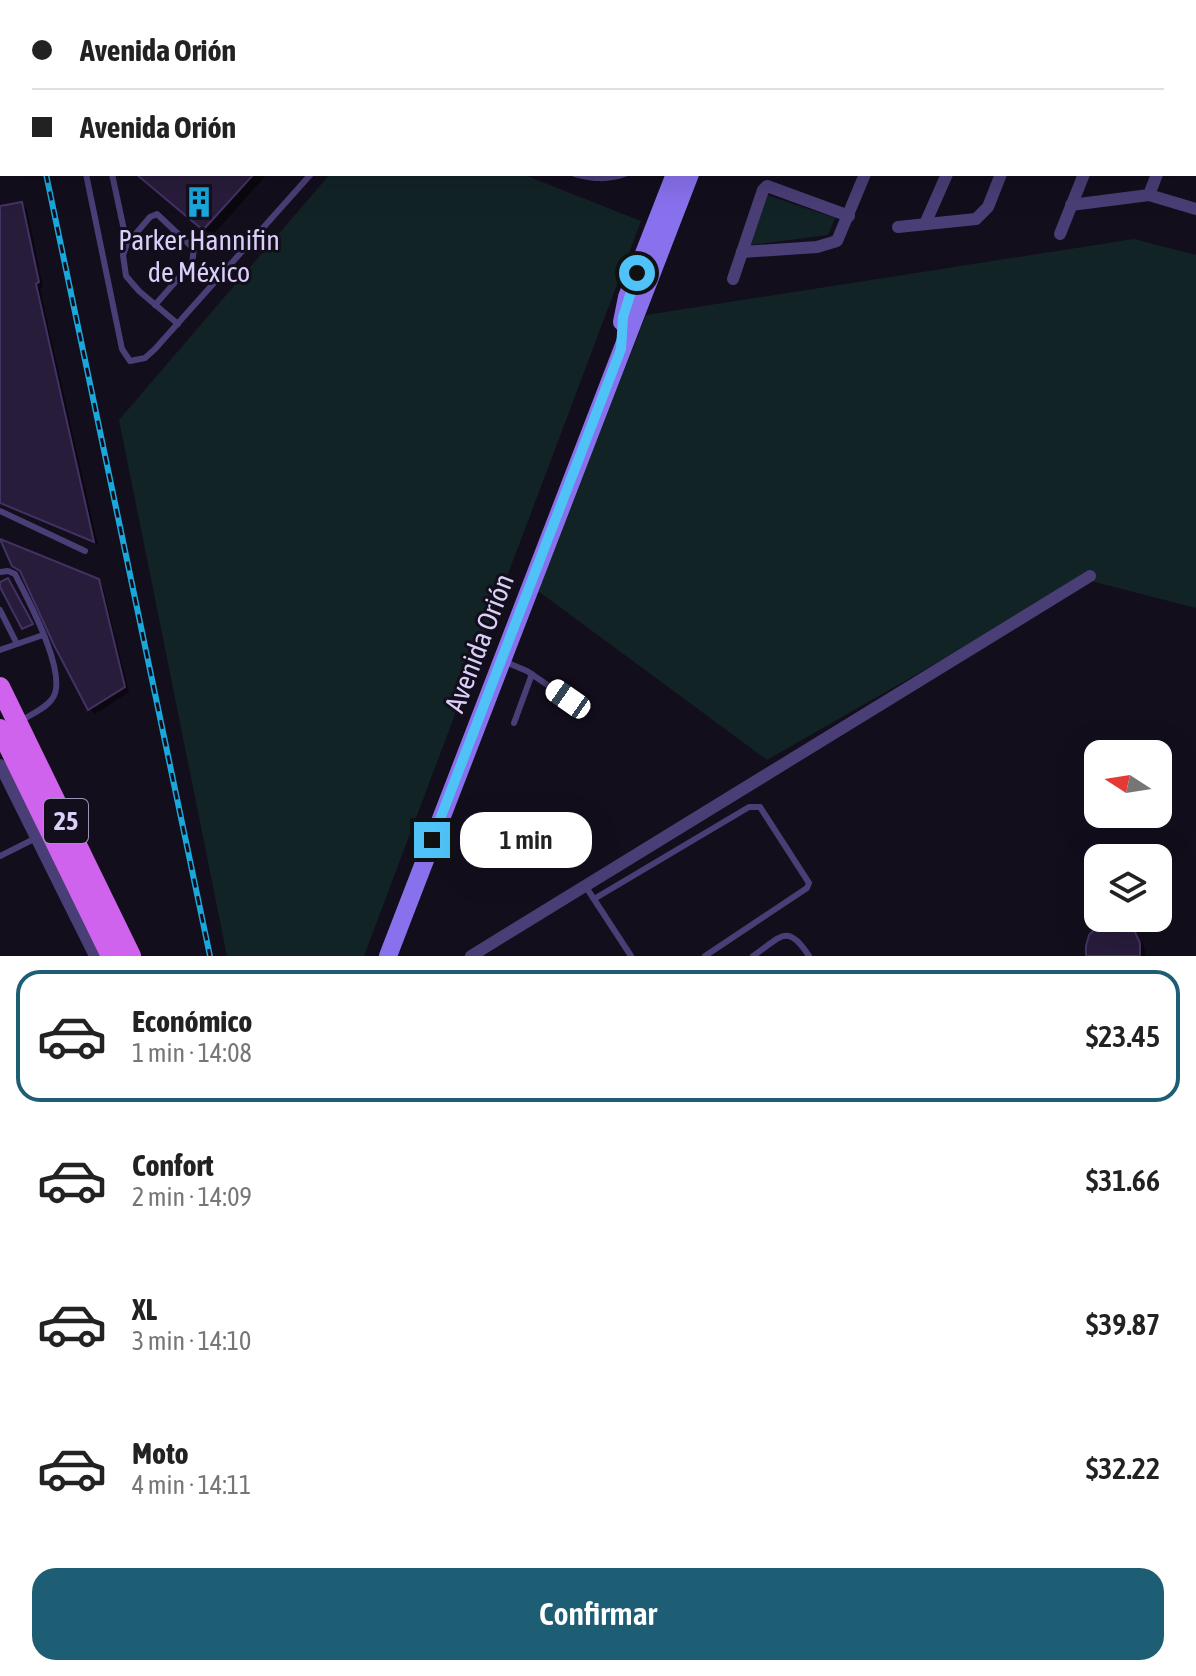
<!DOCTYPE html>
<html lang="es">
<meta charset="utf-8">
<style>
body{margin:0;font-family:"Asap Condensed",sans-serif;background:#f2f2f2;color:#222;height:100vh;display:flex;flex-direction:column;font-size:30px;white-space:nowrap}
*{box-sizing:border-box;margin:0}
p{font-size:26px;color:#767676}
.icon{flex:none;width:44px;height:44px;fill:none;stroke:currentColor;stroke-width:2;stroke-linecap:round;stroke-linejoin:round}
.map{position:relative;height:956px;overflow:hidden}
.side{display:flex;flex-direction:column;background:#fff;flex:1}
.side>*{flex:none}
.top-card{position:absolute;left:0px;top:0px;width:1196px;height:176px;box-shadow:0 8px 32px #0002;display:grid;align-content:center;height:176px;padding:0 32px;background:#fff}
.needle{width:52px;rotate:282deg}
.fabs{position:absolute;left:1084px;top:740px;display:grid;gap:16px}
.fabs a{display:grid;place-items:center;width:88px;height:88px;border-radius:16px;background:#fff;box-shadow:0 8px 32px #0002;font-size:40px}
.end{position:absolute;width:36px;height:36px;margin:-18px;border:10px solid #4fc3f7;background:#111;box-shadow:0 0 0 4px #111}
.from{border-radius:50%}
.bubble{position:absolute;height:56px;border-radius:24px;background:#fff;box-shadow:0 8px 32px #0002;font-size:26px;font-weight:600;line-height:56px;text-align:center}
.car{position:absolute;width:24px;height:48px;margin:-24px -12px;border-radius:10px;box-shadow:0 0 6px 2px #0007;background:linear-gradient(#fff 24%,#345 0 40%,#fff 0 76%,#345 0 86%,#fff 0)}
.top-card b{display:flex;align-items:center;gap:28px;height:76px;font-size:30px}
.top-card b+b{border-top:2px solid #e0e0e0}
.top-card i{width:20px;height:20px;background:#222}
ul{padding:14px 0 0;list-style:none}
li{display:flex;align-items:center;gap:24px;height:132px;margin:0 16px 12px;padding:0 16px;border:4px solid transparent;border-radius:24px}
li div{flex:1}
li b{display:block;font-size:30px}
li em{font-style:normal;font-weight:600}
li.on{border-color:#1e5e75}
li>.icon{width:72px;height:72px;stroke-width:1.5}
.cta{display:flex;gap:16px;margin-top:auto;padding:16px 32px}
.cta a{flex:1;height:92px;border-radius:24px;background:#1e5e75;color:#fff;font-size:32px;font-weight:600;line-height:92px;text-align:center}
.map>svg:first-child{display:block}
</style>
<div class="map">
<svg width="1196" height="956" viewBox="0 0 1196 956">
<rect width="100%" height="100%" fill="#130e1c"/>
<g fill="#122326">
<polygon points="330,174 522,174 641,221 364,956 227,956 119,420"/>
<polygon points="767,195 835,218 828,235 751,245"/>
<polygon points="1134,239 1196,255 1196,608 1083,579 767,760 538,591 646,315"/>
</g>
<g fill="#0007">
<polygon points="219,0 422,0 217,2"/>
<polygon points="138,174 267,174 212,236"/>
<polygon points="22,204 27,209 43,287 40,289 98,545 0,504 0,208"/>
<polygon points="14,565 98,581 103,587 129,692 95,714 90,709 23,573"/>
<polygon points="1126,927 1143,943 1146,956 1089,956"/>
</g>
<g fill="#281c3b" stroke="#443164" stroke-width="2">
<polygon points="136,174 254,174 203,230"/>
<polygon points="22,202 39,282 36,284 94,542 0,503 0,206"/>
<polygon points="0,539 99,579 125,687 88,710 54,645 20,571 12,566"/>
<polygon points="8,578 33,624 22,629 0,587 0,582"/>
<polygon points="1111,921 1124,924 1134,930 1140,943 1140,956 1086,956 1086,946 1089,935 1098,926"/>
</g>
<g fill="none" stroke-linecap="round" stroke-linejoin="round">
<g stroke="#4a3e76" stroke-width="6">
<polyline points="50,0 50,2"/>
<polyline points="72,0 72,2"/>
<polyline points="101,0 101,2"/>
<polyline points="589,0 594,2"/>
<polyline points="661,0 666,2"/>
<polyline points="186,2 188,0"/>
<polyline points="462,2 464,0"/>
<polyline points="86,174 122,349 130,361 145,358 155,349 311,174"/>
<polyline points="112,174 127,244 123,255 126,276 139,291 178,324"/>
<path d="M575,174C593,179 607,180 625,174"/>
<polyline points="127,244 150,217 157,214 194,249 192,263 155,305"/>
<polyline points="0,511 85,551"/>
<path d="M0,572L8,571L15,574C27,598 70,676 52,699C45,709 30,715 20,721"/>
<polyline points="0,610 17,644 0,650"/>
<polyline points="17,644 43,635"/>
<polyline points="503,661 527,671 568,699"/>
<polyline points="514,723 532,674"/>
<polyline points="0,856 36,838"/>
<polyline points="586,887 631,956"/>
<polyline points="594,899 749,807 760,807 809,883 807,888 705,956"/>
<path d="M753,956C781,937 787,922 809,956"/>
</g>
<g stroke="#4a3e76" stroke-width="12">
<polyline points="1194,60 1196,61"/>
<polyline points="1194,80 1196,75"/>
<polyline points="1194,145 1196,146"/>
<polyline points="1149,195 1157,174"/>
<polyline points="1071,205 1149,195 1196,209"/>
<polyline points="925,224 947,174"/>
<polyline points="898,227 976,219 988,207 1001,174"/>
<polyline points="1060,234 1084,174"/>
<polyline points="742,252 817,247 837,241 865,174"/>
<polyline points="733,279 763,190 767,186 849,216"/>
<polyline points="0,765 95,956"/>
<polyline points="471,956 1090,576"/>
</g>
<g stroke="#8971ee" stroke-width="18">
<polyline points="890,0 891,2"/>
<polyline points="969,0 974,2"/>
<polyline points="1153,0 1160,2"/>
<polyline points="742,2 742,0"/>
<polyline points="758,2 759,0"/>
<polyline points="942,2 943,0"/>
<polyline points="1030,2 1037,0"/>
<polyline points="1105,2 1115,0"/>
<polyline points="1194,14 1196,15"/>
<polyline points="622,322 627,297 675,174"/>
<polyline points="388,956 690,174"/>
</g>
<g stroke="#d063ed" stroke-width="20">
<polyline points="0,687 131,956"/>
<polyline points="0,729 111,956"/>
</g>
<defs>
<g id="rail">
<polyline points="10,0 10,2"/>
<polyline points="46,174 210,956"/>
</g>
</defs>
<use href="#rail" stroke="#1aa7db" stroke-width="6"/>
<use href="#rail" stroke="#130e1c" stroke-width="3" stroke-dasharray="9" stroke-linecap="butt"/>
</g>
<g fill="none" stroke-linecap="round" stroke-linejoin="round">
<polyline stroke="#4fc3f7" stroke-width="10" points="432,840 621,349 623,317 637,273"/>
</g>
<defs>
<symbol id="building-bare" viewBox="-9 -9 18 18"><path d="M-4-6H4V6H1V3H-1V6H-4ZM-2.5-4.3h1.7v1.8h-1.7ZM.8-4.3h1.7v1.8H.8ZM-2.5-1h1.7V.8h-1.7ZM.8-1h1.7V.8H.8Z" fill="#1aa7db" stroke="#130e1c" stroke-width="2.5" paint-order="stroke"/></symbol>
</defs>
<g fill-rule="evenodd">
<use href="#building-bare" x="177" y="180" width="44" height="44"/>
</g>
<g text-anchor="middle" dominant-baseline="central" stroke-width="6" stroke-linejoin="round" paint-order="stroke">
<rect fill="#130e1c" stroke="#9f95b7" stroke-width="2" x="44" y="799" width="44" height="44" rx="6"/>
<g font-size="26" font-weight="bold" fill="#dbcff9">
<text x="66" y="821">25</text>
</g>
<g font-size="28" fill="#dbcff9" stroke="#130e1c">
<text x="199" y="240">Parker Hannifin<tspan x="199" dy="32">de México</tspan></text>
</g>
<g font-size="28" fill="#dbcff9" stroke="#130e1c">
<text transform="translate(479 643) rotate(-69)">Avenida Orión</text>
</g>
</g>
</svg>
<div class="fabs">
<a><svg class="needle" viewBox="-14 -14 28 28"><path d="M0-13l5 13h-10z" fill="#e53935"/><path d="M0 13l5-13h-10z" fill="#767676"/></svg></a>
<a><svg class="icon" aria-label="layers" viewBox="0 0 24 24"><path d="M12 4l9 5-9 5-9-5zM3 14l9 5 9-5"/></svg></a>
</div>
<i class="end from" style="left:637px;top:273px"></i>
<i class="end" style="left:432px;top:840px"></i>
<div class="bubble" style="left:460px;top:812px;width:132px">1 min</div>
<i class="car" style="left:568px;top:699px;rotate:305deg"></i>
<div class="top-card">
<b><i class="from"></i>Avenida Orión</b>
<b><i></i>Avenida Orión</b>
</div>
</div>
<section class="side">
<ul>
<li class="on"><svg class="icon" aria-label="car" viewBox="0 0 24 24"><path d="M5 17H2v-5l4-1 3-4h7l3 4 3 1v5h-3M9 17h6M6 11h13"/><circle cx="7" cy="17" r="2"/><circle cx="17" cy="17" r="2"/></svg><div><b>Económico</b><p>1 min · 14:08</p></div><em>$23.45</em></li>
<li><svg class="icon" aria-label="car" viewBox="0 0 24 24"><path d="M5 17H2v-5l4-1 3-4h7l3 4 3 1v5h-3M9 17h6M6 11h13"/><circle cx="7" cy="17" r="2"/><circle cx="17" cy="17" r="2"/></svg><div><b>Confort</b><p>2 min · 14:09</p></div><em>$31.66</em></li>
<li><svg class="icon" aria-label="car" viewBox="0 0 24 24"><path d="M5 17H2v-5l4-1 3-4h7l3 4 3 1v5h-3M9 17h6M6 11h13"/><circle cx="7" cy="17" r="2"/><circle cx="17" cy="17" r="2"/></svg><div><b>XL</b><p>3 min · 14:10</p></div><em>$39.87</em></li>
<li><svg class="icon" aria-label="car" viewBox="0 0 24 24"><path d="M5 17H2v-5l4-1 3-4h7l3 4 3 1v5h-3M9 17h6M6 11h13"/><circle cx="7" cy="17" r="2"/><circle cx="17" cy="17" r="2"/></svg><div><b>Moto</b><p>4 min · 14:11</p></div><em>$32.22</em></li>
</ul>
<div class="cta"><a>Confirmar</a></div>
</section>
